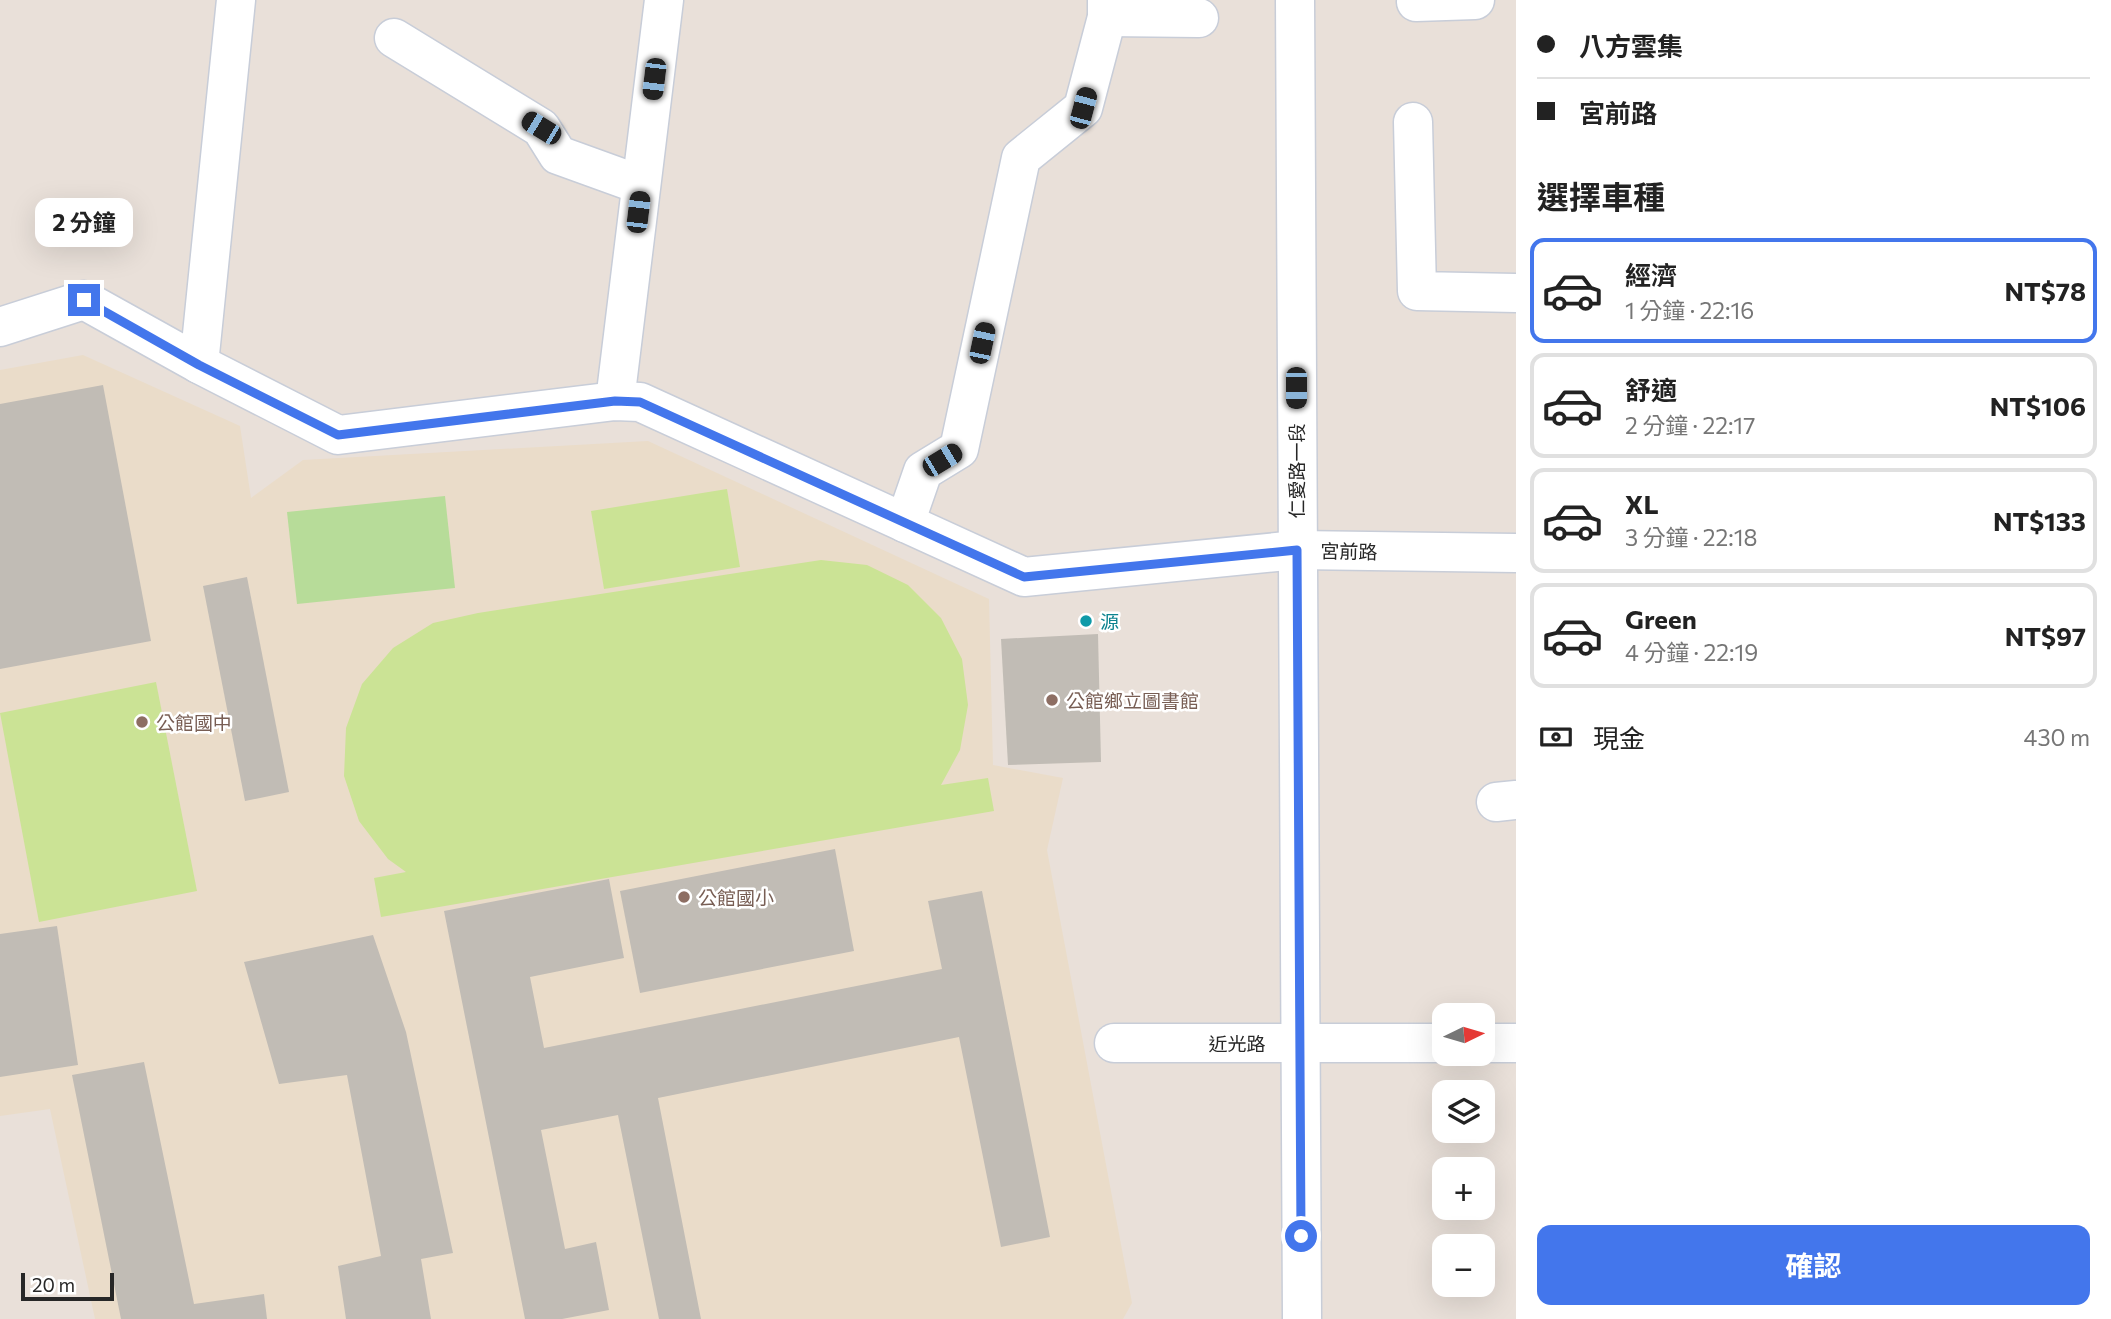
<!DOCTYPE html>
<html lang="zh-TW">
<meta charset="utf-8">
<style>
body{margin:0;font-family:Commissioner,"Noto Sans TC",sans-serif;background:#f6f6f6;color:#222;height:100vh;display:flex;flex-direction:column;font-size:26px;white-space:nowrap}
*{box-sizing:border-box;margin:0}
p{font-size:23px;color:#767676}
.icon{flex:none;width:38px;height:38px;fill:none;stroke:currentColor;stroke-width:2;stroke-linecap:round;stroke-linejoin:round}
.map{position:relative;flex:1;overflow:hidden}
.panel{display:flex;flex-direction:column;background:#fff;width:595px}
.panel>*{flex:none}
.top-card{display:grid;align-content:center;height:154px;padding:0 21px;background:#fff}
.needle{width:46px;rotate:85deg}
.tools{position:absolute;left:1432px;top:1003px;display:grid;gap:14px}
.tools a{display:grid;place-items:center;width:63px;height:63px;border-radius:14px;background:#fff;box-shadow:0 7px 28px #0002;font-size:35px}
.scale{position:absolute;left:21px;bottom:18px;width:93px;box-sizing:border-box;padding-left:7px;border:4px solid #272727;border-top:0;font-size:19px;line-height:24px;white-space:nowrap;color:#272727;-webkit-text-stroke:5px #fff;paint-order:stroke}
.end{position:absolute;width:32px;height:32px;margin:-16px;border:9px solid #4376ec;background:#fff;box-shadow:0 0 0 4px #fff}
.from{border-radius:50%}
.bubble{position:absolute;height:49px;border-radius:14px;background:#fff;box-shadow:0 7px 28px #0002;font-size:23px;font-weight:700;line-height:49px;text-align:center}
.car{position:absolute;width:21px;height:42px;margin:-21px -10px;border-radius:9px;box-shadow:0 0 5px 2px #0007;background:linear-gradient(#222 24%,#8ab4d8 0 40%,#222 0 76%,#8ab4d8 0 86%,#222 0)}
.top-card b{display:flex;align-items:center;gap:24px;height:66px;font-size:26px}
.top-card b+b{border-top:2px solid #e0e0e0}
.top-card i{width:18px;height:18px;background:#222}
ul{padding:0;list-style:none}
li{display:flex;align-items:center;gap:21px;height:105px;margin:0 14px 10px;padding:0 7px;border:4px solid #e0e0e0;border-radius:14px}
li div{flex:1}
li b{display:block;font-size:26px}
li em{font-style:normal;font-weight:700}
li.current{border-color:#4376ec}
li>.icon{width:63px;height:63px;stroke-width:1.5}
h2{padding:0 21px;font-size:32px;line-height:84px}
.pay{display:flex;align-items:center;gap:18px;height:77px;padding:0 21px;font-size:26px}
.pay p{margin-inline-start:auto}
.button{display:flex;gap:14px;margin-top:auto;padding:14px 21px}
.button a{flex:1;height:80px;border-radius:14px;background:#4376ec;color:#fff;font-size:28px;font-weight:700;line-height:80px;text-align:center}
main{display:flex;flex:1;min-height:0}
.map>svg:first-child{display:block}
</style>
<main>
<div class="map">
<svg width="1516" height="1319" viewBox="0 0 1516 1319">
<rect width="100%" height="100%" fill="#e9e0d9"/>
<polygon fill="#eadcc9" points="83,355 240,426 251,498 303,460 648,441 989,599 993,765 1063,778 1047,850 1132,1303 1123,1319 95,1319 50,1109 0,1116 0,370"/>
<polygon fill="#b7dc99" points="445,496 455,588 297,604 287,512"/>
<g fill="#cbe395">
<polygon points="727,489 740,567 604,589 591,511"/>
<polygon points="821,560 867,565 908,585 941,618 962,659 968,705 960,750 941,785 988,778 994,811 381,917 374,878 406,872 388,859 359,821 344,776 346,728 362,684 393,648 433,623 478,613"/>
<polygon points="156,682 197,891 39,922 0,713"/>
</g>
<g fill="#c1bcb5">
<polygon points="103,385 151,641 0,669 0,404"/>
<polygon points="247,577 289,792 245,801 203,586"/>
<polygon points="1098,634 1101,762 1008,765 1001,639"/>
<polygon points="835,849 854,951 640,993 620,891"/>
<polygon points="609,879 624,958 530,977 544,1048 942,969 928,901 982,891 1050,1237 1001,1247 959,1037 658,1098 701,1319 659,1319 618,1115 541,1130 565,1249 596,1242 609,1310 562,1319 525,1319 444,911"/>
<polygon points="57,926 78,1065 0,1077 0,934"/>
<polygon points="373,935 406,1032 453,1253 421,1259 431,1319 346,1319 338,1266 381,1256 347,1075 279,1084 244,962"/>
<polygon points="144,1062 194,1304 264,1294 267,1319 121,1319 72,1075"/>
</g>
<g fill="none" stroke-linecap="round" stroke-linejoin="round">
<defs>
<g id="minor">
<polyline points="1295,0 1302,1319"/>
<polyline points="1416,2 1475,0"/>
<polyline points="1107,17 1199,18"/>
<polyline points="394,38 541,128 558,155 641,185"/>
<polyline points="1413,122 1417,291 1516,293"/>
<polyline points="0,327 84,300 199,364 338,435 615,401 640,402 1024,577 1297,550 1516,553"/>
<polyline points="199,364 236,0"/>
<polyline points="615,401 664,0"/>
<polyline points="905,523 923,471 959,449 1021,158 1083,108 1107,17 1107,0"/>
<polyline points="1496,802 1516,800"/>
<polyline points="1114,1043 1444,1043"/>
<polyline points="1482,1043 1516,1043"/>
</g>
</defs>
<use href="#minor" stroke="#c8cdd8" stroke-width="41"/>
<use href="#minor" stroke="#fff" stroke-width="38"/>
</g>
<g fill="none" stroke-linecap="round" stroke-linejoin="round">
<polyline stroke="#4376ec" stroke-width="9" points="84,300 199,365 338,435 615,401 640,402 1024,577 1297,550 1301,1236"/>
</g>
<circle fill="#0f9aa8" stroke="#fff" stroke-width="2.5" cx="1086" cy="621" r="7"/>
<g fill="#8d6e63" stroke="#fff" stroke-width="2.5">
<circle cx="1052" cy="700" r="7"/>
<circle cx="142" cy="722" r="7"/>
<circle cx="684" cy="897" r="7"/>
</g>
<g text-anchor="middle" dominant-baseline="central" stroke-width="5" stroke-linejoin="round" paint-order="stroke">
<g font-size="19" fill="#272727" stroke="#fff">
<text transform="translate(1296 471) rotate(-90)">仁愛路一段</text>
<text transform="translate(1349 551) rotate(1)">宮前路</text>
<text x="1237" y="1043">近光路</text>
</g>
<g font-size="19" fill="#0d838f" stroke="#fff" text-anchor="start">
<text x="1100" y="621">源</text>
</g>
<g font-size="19" fill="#785e54" stroke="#fff" text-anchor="start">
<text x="1066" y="700">公館鄉立圖書館</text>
<text x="156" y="722">公館國中</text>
<text x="698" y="897">公館國小</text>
</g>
</g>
</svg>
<div class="tools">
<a><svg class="needle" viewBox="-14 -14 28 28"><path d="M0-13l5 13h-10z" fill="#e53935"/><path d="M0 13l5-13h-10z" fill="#767676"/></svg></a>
<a><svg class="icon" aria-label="layers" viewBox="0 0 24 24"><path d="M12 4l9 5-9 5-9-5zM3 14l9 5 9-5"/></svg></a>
<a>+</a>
<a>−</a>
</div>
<div class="scale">20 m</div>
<i class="end from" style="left:1301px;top:1236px"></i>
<i class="end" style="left:84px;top:300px"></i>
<div class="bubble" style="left:35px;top:198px;width:98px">2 分鐘</div>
<i class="car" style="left:654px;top:79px;rotate:187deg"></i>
<i class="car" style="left:1083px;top:108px;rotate:15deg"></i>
<i class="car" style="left:541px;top:128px;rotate:301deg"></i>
<i class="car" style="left:638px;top:212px;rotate:7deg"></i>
<i class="car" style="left:982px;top:343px;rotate:12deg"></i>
<i class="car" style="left:1296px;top:388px;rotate:180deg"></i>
<i class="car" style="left:942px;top:460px;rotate:59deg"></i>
</div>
<section class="panel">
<div class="top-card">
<b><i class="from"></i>八方雲集</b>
<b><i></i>宮前路</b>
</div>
<h2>選擇車種</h2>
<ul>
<li class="current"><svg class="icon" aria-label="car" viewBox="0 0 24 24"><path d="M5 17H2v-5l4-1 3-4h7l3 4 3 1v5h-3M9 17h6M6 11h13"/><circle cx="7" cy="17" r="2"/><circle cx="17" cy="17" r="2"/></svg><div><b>經濟</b><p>1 分鐘 · 22:16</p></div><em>NT$78</em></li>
<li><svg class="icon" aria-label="car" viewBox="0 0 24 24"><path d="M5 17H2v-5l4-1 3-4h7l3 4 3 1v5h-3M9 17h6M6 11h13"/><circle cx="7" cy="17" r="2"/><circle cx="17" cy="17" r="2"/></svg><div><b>舒適</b><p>2 分鐘 · 22:17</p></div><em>NT$106</em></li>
<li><svg class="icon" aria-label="car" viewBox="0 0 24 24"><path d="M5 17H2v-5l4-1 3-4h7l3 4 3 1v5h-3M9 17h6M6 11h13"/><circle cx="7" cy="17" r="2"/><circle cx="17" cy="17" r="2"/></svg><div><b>XL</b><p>3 分鐘 · 22:18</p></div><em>NT$133</em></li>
<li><svg class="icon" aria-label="car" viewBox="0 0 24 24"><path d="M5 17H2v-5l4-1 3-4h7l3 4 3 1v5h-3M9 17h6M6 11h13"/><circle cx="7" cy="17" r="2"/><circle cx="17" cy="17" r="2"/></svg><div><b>Green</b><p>4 分鐘 · 22:19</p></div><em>NT$97</em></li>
</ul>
<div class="pay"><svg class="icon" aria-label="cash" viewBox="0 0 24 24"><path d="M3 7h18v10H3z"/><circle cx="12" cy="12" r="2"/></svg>現金<p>430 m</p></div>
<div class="button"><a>確認</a></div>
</section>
</main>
